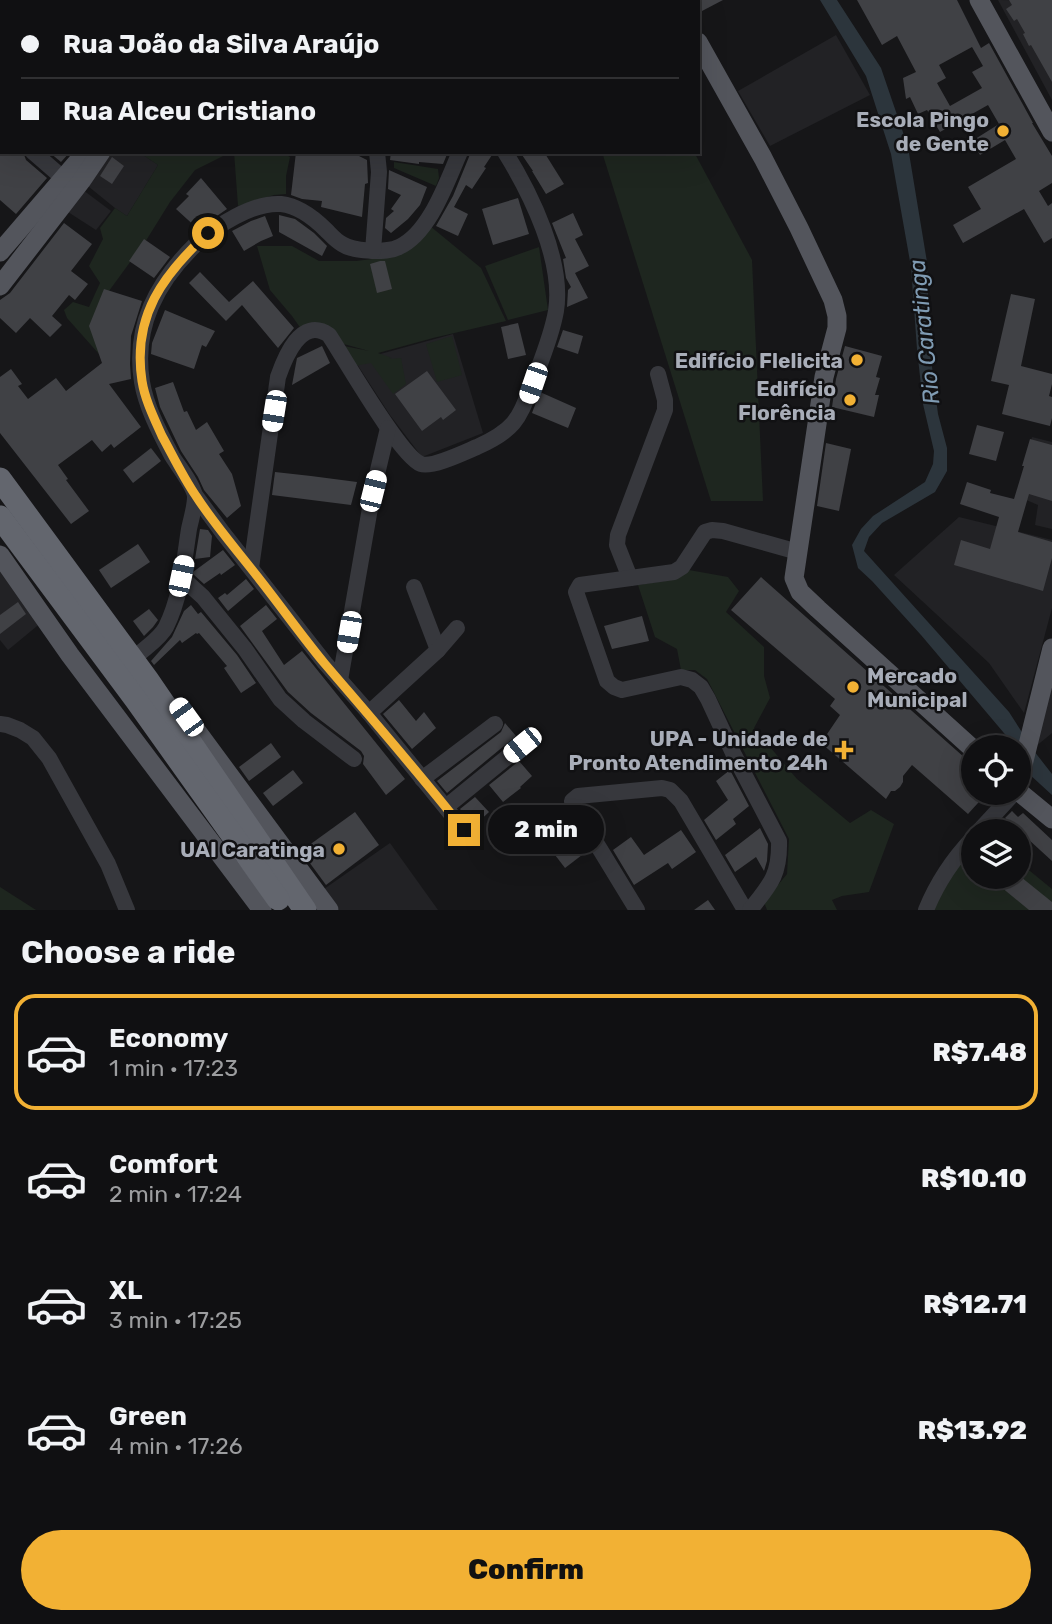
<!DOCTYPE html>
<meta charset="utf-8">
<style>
body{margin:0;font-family:Rubik,sans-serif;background:#19191b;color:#f1f3f6;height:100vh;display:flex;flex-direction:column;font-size:26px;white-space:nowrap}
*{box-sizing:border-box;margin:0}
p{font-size:23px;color:#9c9d9f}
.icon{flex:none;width:38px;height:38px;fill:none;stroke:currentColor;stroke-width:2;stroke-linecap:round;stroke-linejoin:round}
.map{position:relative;height:910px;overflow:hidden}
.sheet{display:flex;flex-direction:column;background:#101012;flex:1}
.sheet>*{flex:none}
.guide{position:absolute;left:0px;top:0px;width:700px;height:154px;box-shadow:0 7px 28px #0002,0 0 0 2px #303032;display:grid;align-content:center;height:154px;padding:0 21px;background:#101012}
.controls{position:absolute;left:961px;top:735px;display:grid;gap:14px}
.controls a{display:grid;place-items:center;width:70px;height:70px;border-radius:50%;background:#101012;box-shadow:0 7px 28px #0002,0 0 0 2px #303032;font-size:35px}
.end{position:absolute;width:32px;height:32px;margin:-16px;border:9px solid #f2b134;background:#111;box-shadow:0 0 0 4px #111}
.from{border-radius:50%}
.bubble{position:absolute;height:49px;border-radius:24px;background:#101012;box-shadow:0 7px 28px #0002,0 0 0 2px #303032;font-size:23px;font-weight:800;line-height:49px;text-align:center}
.car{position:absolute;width:21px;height:42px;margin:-21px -10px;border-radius:9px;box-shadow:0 0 5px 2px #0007;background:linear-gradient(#fff 24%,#345 0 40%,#fff 0 76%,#345 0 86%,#fff 0)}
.guide b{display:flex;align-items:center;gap:24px;height:66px;font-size:26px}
.guide b+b{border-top:2px solid #303032}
.guide i{width:18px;height:18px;background:#f1f3f6}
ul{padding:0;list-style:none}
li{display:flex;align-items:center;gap:21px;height:116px;margin:0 14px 10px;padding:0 7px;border:4px solid transparent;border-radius:21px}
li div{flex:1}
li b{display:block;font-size:26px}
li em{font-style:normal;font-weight:800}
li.current{border-color:#f2b134}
li>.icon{width:63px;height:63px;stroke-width:1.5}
h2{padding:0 21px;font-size:32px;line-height:84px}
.action{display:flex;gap:14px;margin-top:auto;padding:14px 21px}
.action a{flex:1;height:80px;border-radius:42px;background:#f2b134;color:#111;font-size:28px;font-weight:800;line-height:80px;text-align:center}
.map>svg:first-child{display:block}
</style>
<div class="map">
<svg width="1052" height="910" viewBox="0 0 1052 910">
<rect width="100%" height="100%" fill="#161618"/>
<g fill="#222225">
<polygon points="0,0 104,0 102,2 2,2 2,81 0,83"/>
<polygon points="998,0 1052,1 1052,100"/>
<polygon points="836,35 870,95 770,146 738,91"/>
<polygon points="109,152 139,152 158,165 127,216 115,208 83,182"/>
<polygon points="83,190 111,211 96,230 68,212"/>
<polygon points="453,334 483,433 422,457 390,415 355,361"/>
<polygon points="1032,437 1052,442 1052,529 1035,525 1038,505 1017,496"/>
<polygon points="959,517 1052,540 1052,608 1024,713 989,663 894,575"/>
<polygon points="0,555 48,617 8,650 0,640"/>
<polygon points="1052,676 1052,733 1035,747"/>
<polygon points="390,843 438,910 339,910 324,889"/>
</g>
<g fill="#1e261f">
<polygon points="458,0 594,0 595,2 458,2"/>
<polygon points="145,152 227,152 227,154 195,170 170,202 147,239 106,295 97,328 99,354 67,318 64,310 73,302 89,307 100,283 89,266 103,239 100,228 115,208 127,216 158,165 143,155"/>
<polygon points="234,152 281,152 290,157 286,176 286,194 274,195 238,206"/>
<polygon points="602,152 694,152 752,260 763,501 711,501"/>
<polygon points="394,162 438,169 439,178 436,186 394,168"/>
<polygon points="430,226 481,268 506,321 433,338 378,353 392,358 389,359 401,358 406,384 393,394 371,363 354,366 339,345 369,351 304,333 292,316 270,290 257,246 292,246 319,261 356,261 380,258"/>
<polygon points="539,247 548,310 508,320 485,266"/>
<polygon points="452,336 462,375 437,382 426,344"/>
<polygon points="689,570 728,577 739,591 726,612 764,647 764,676 770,698 754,728 797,779 850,823 871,810 894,824 869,892 842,896 832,900 837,910 767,910 764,902 787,874 789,839 707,679 695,670 681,670 677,649 655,637 638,585 671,580"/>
<polygon points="973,834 973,877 1018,877 1019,862 1052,889 1052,910 923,910"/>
<polygon points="0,887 36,910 0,910"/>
</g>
<polygon fill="#2c353c" points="820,0 837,0 881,68 908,147 927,262 930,351 938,414 947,448 947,471 935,492 882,523 869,537 864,551 1009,712 1034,751 1052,774 1052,795 1028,773 1018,747 1014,747 1009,739 921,635 872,581 858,568 852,545 861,529 873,516 925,482 933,464 934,451 923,404 917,349 911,267 891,154 866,76"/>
<g fill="#404145" fill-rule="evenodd">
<polygon points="696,0 723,0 702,11"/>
<path d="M857,0H957L981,48L989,43L1033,123H1032L1052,156V183L1039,191L1048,206L1052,203V238L1044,243L1024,209L963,243L953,225L981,209L968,187L1016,159L1005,140L980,155L972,141L999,124L988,105L940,132L927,110L918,114L910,97L906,99L903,78L916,72L897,36L882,45ZM972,47L983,66L972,72L982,88L950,106L937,83L946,78L939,65Z"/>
<polygon points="1009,0 1052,0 1052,82 1031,45 1029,46 1023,34 1025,33 1017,19 1014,21 1006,9 1012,5"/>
<polygon points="0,152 23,152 26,160 47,178 16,214 0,200"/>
<polygon points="49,152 70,152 61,162"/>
<polygon points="296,152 358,152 357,155 367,160 368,183 365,184 362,217 321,207 322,201 302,199 291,195"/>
<polygon points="391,152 448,152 443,164 419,162 419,164 390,160"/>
<polygon points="471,152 494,152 484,167 486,168 472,189 466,185 454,207 468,214 458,236 436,226 453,196"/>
<polygon points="520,152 544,152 564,184 546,194 532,171 533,171"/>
<polygon points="112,157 124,166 112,184 100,176"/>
<polygon points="389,170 427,187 420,205 408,219 391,233 385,228 386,218 394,211 391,209 401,195 388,189"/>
<polygon points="201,178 227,209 198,229 176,209 189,196 186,194"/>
<polygon points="518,198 529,234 493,245 482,209"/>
<polygon points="573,213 583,235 575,239 589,266 575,273 588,298 567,307 568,290 571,287 566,278 563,259 566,258 552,223"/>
<polygon points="279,215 295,219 314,233 327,246 322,256 279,232"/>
<polygon points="265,216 273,236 261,241 244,251 232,231 251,221"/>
<polygon points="64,223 92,244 71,271 88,284 75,300 69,295 52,316 62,325 50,337 30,318 16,333 0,318 0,300 10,293"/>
<polygon points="144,239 170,257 154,278 129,261"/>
<polygon points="380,261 385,261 392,289 377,293 370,264"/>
<polygon points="200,272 229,302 253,281 294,328 278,348 242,305 226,321 189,283"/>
<polygon points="104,289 142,301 131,336 130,364 131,379 109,384 141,427 114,448 111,444 102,452 92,440 58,465 68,479 66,480 89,511 71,524 0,433 0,377 11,369 22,384 18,386 28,399 56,378 66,391 102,363 89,326"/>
<polygon points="1011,294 1035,299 1021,366 1052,374 1052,384 1049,396 1052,397 1052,418 1050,426 1002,414 1009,385 991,381"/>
<polygon points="165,310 215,331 206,347 202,345 194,369 151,354 152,343"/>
<polygon points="518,323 526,355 508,359 501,327"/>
<polygon points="563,330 583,336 578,354 557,347"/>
<polygon points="322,346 330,363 292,385 297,358"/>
<polygon points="845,346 882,356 876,377 880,378 875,395 879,395 874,417 832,407 836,379"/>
<polygon points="427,371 456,410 443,420 441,417 422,431 395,394"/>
<polygon points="173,382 184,412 187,411 196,430 207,422 224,451 219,454 232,474 241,506 227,518 204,490 198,477 181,451 160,407 155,388"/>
<polygon points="540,392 576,408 568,428 532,413"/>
<polygon points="977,425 1004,432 996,461 969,454"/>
<polygon points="1030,439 1052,445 1052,501 1029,494 1018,532 1052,542 1052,558 1043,591 954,565 961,540 990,549 999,517 960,504 967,482 991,490 990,493 1014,499 1024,466 1022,466"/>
<polygon points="826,443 851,449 839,511 817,506"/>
<polygon points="151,448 161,461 133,483 123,470"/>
<polygon points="275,472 311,476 357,482 351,505 272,495"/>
<polygon points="200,529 208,530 212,536 210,557 195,559"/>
<polygon points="138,544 150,562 111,588 99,570"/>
<polygon points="223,550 235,565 221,575 220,573 204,584 193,574 193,572"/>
<polygon points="761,577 965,758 973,764 973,793 987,793 968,814 912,765 903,776 903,782 900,787 895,791 891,791 886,799 821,743 840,715 830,706 835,699 731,610"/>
<polygon points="246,579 254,589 228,611 218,598 225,593 227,595"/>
<polygon points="18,602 26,614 0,634 0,615"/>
<polygon points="191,605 198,614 201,612 237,655 256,683 241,693 224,668 227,666 199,633 197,634 196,633 182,643 180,640 154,665 151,661 172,637 184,611"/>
<polygon points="266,605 277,619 262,631 284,665 302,651 405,779 386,795 363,764 364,756 361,751 311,713 288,692 240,626"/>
<polygon points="149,609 158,620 153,627 144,636 133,621"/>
<polygon points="642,616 649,641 612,649 604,626"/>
<polygon points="399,700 416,721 424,712 436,728 412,749 383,714"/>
<polygon points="505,723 516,736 447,793 437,781 501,732"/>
<polygon points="271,743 281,757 249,781 239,767"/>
<polygon points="519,761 532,776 520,787 521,788 503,802 489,785"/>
<polygon points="293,770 303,783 273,806 263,793"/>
<polygon points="730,770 749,806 733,819 736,824 716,840 704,820 728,800 716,781"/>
<polygon points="475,797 489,812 474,826 460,809"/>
<polygon points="1012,811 1018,817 1023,813 1052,840 1052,861 1005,818"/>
<polygon points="355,812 379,845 326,885 301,851"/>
<polygon points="760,828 768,844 767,861 764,871 756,857 735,872 725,855"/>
<polygon points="681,830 696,852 672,869 668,863 634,885 613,850 631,837 644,855"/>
<polygon points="569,838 582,855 565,868 552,851"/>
<polygon points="989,877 1021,877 1052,902 1052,910 1029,910"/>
<polygon points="708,900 715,910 694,910"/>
</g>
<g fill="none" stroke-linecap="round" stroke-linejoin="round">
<g stroke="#37383d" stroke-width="16">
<polyline points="0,124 2,125"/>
<polyline points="33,152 71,185"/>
<path d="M373,251C382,251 391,251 399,247C430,233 447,181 460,152"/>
<polyline points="195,495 223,533 325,663 369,713 464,830"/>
<path d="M251,568L278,377C285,357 301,316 329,335C345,359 400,456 421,464C432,468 465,452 477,447C519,428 519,417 535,377C543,356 552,334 556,311C564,261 531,194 505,152"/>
<polyline points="181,577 203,597 245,649 280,699 304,721 354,759"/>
<polyline points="630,578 617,545 618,535 665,410 665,400 658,374"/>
<polyline points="414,587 438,650"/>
<path d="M140,653C148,646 161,637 166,627C181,597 184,561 189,529C191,519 195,507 195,497C195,487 178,466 172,456C160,433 146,407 142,382C133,326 157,282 196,244C216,226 253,202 281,204C299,206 314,218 326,230C331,235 336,241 342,244C351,250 363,250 373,251L379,172L377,152"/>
<polyline points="340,680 373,491 388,428"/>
<polyline points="369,713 438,650 457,628"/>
<polyline points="0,724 7,725 20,730 33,738 49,758 108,864 127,910"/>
<polyline points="422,779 495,724"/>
<polyline points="446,807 522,745"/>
<polyline points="979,831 1014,793"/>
<polyline points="637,910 573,805 572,801 578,796 662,788 670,790 681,801 745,910"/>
<path d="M750,910C770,885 780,875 779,841L733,753L708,699L701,687L692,680L681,677L622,690L614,687L607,681L576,592L580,585L674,572L682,567L705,532L712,530L723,531L798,552"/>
<path d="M926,910C937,883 953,859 973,838"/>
</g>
<g stroke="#53555c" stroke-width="19">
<polyline points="672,0 673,2"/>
<polyline points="979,0 1052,132"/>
<polyline points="213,2 214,0"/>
<polyline points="698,42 763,158 799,228 833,300 837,316 837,328 824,377 794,578 800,592 818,609 973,749"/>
<polyline points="0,252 86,152"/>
<polyline points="0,286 82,180 101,152"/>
<polyline points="0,555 70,655 262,910"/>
<polyline points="179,707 329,910"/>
<polyline points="1018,785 1052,648"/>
<polyline points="1018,791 1052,819"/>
</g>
<g stroke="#63666e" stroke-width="23">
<polyline points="0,479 147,679 305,910"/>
<polyline points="0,517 136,700 278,899"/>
</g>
</g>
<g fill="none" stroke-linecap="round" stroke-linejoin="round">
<path stroke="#f2b134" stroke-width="9" d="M208,233C163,275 132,316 142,381C145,400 154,418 162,436C173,456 183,477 196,496C214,524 236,549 257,576C280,605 301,635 325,664C372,719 420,774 464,830"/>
</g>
<g fill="#f2b134" stroke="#111113" stroke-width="2.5">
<circle cx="1003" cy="131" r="7"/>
<circle cx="857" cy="360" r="7"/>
<circle cx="850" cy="400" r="7"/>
<circle cx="853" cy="687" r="7"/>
<path d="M840.5 739.5h7v7h7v7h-7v7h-7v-7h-7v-7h7z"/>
<circle cx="339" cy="849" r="7"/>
</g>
<g text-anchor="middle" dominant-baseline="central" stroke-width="5" stroke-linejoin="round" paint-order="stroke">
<g font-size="21" font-weight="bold" fill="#a8adb8" stroke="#111113" text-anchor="end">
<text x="989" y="119">Escola Pingo<tspan x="989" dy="24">de Gente</tspan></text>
<text x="843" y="360">Edifício Flelicita</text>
<text x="836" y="388">Edifício<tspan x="836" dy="24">Florência</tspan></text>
<text x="867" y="675" text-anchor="start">Mercado<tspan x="867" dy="24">Municipal</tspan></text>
<text x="828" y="738">UPA - Unidade de<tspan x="828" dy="24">Pronto Atendimento 24h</tspan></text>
<text x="325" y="849">UAI Caratinga</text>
</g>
<g font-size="23" font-style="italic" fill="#7f9bb3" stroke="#111113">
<text transform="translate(924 332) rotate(-96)">Rio Caratinga</text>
</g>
</g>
</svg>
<div class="controls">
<a><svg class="icon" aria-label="locate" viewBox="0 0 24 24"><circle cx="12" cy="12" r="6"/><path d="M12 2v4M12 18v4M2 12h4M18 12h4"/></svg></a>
<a><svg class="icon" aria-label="layers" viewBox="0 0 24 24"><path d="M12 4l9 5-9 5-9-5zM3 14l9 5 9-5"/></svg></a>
</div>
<i class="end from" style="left:208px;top:233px"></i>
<i class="end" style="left:464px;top:830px"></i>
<div class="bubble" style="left:488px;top:805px;width:116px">2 min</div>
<i class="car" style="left:533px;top:383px;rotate:199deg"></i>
<i class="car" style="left:274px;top:411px;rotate:189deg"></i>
<i class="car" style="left:373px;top:491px;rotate:14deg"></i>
<i class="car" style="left:181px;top:576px;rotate:12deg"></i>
<i class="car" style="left:349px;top:632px;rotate:190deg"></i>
<i class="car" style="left:186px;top:717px;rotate:324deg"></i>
<i class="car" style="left:522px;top:745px;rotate:231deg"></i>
<div class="guide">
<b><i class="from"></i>Rua João da Silva Araújo</b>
<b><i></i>Rua Alceu Cristiano</b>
</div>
</div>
<section class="sheet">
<h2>Choose a ride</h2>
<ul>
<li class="current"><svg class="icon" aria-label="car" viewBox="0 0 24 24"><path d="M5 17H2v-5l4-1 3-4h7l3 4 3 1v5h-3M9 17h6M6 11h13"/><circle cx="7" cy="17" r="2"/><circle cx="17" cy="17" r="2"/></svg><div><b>Economy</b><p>1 min · 17:23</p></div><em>R$7.48</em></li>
<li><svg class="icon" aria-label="car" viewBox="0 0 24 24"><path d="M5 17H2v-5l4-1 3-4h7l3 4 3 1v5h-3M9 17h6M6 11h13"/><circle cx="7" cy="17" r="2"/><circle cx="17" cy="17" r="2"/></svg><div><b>Comfort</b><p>2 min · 17:24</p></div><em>R$10.10</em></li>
<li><svg class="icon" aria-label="car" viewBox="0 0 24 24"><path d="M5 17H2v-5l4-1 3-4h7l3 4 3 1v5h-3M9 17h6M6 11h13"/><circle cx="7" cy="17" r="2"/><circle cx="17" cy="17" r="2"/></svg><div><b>XL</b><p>3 min · 17:25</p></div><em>R$12.71</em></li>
<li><svg class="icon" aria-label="car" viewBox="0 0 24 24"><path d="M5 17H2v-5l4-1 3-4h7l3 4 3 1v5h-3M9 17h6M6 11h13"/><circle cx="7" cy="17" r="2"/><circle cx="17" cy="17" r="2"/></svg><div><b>Green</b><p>4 min · 17:26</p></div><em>R$13.92</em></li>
</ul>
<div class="action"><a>Confirm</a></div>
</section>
